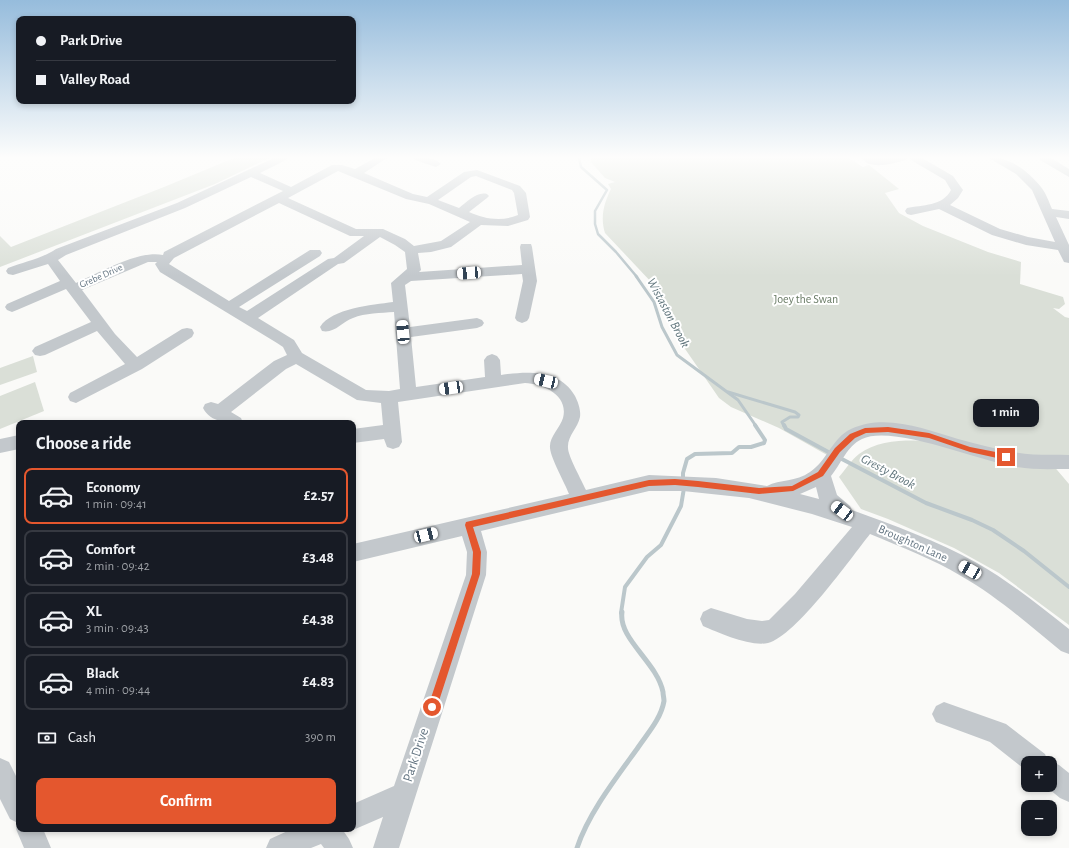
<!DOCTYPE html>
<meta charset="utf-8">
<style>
body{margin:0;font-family:"Alegreya Sans",sans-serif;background:#242831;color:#f1f3f6;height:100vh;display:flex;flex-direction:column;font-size:15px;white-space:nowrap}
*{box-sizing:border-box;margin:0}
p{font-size:13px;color:#9ea1a6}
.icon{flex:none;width:22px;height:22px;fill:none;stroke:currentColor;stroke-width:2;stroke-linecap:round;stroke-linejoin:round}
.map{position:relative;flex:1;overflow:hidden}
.drawer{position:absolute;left:16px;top:420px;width:340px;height:412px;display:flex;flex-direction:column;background:#171b24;border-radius:8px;box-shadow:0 2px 6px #0003}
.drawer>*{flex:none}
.top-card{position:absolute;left:16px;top:16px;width:340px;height:88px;border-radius:8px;box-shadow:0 2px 6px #0003;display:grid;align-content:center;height:88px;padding:0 20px;background:#171b24}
.controls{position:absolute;left:1021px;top:756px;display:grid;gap:8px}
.controls a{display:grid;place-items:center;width:36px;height:36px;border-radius:8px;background:#171b24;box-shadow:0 2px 6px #0003;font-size:20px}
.end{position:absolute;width:18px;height:18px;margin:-9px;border:5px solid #e4572e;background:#fff;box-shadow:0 0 0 2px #fff}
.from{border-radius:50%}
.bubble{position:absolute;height:28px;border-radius:8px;background:#171b24;box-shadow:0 2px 6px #0003;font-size:13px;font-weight:600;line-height:28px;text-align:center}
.car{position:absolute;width:12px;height:24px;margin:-12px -6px;border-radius:5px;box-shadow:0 0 3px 1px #0007;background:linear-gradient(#fff 24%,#345 0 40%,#fff 0 76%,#345 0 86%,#fff 0)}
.top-card b{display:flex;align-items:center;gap:14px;height:38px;font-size:15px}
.top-card b+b{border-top:1px solid #363941}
.top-card i{width:10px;height:10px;background:#f1f3f6}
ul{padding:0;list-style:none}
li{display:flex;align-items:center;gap:12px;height:56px;margin:0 8px 6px;padding:0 12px;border:2px solid #363941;border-radius:8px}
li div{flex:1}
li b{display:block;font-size:15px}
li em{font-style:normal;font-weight:600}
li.current{border-color:#e4572e}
li>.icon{width:36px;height:36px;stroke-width:1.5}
h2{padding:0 20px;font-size:18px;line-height:48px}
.pay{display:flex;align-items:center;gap:10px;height:44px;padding:0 20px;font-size:15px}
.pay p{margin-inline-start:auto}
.cta{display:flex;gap:8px;margin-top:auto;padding:8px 20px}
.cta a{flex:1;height:46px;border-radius:8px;background:#e4572e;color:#fff;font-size:16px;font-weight:600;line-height:46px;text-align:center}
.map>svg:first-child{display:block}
</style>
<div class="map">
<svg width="1069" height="848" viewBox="0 0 1069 848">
<rect width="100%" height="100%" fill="#fafaf8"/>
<g fill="#dadfd7">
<polygon points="234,158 269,158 215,184 0,267 0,236 11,247 164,187"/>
<path d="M591,158H849L863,167L869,165L899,189L885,193L899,213L923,226L988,252L1021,262L1020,284L1063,297L1065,304L1059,309L1053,308L1065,317L1069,318V462L1052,464L1069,484V625L999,573L954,548L888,519L861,509L839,477C845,470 852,459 859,454C879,439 908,440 931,441L865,431L827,455L779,428L731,407L719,398L674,333L664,302L653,284L605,233C600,217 604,203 611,189L608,184L615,182L605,178L591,162Z"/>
<polygon points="33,356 37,372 0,385 0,368"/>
<polygon points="35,382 44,411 0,429 0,396"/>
</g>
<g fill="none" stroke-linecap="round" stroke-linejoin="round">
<polyline stroke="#bbc7cb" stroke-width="2.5" points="579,158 581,167 607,190 595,211 595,224 598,234 616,252 637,277"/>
<g stroke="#bbc7cb" stroke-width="3">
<polyline points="636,276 654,302 662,327 677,355 738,400 756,426"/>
<polyline points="728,392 795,412 799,415 798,417 790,417 782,422 784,426"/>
</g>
<g stroke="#bbc7cb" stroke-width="4">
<polyline points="784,425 786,429 832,454"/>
<polyline points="838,457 926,503 972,520 993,530 1024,551 1069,587"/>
<polyline points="683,480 683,473 687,459 695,454 732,453 739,447 751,447 764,443 765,440 755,425"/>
<polyline points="621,613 625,587 647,557 661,545 681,506 684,488"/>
</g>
<path stroke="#bbc7cb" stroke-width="5" d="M577,848C588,814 616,778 637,749C647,734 661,719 664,701C664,698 663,695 663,692C657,662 618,639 622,612"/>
<g fill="#c3c8cc" fill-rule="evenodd">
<path d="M274,158H287L286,160L260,173L291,187L332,165H342L355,169L375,158H387L364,173L413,194L427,197L464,172L477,170L520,186L526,193L530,217L528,220L508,226L481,225L451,247L431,252L418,253L421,270L419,272L522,265L520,247L521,244H531L532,247L537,281L529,318L527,321L522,323L517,321L515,318L523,281L522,274L411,281L405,285L410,327L477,318L482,320L484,323L482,326L477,328L411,337L416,387L485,377L484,360L487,356L492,354L497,356L500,360L501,375C527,371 560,369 575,396C578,402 581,410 580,417C578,428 567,436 568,448C568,456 582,481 586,490L649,475L716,478L767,486C780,479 796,482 810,472C827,461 832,438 851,429C885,413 925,429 958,439C977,444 995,449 1014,452C1032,456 1051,454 1069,455V469C1052,469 1034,470 1017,467C981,462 893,424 862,439C847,446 841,464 831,476L837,495L850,506L852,510C893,525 938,541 977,563C1010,582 1040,606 1069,629V654L1061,651C1029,625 998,597 961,576C933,559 901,547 870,534C851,558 796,636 768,643C751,647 719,633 703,626L700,619L703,612L711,608L747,619L762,621L769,620L795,594L852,527L812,514L749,498L683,491H649L481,531L487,552L486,575L399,848H373L383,817L353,830L350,829H353V804L394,786L466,575L467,552L462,536L353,562V544L569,494C565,483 551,459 550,448C549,437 560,428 563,418C569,395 543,384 525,383L398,402L402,442L399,447L393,449L387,447L384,439L353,443V429L383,425L381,403L357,400L296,364L286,369L231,412L241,418L243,423C228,423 211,423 203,408L205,404L211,402L218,404L274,361L287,355L283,347L277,343L160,272L155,264L157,262H148L82,290L115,334L137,357L182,329L187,328L192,329L194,333L192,337L142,369L76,403L70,401L68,397L70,393L125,364L97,331L45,355L40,356L35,355L32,351L35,347L91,322L66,289L17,310L12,312L7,310L5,307L7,304L60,281L48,264L13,275L8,274L6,271L8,268C24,262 43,258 56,249L177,203ZM338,171L406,199L429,204L470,222L441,241L414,246L405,239L383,229H356L288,198ZM476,176L512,190L514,193L518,215C502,222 484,219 469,212L487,198L489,196L487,194C477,191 467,202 459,208L438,200L471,177ZM251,177L283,191L164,252L163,255C138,250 99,273 76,283L58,260L66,255L185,208ZM279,203L350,236H364L334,258L328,259L247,311L239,307L320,256L322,253L320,250H310L229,301L169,264L174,258ZM380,237L395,245L405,252L407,269L391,283L393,302C372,305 332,308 320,327L322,331C334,334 342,322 353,318C365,313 381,313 394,312L400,389L389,391L366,390L302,353L294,340L258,318L338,264L344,263ZM816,487L819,499L800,494Z"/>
<path d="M414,158C423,158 435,157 441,164L436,167L415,160Z"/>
<path d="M862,158H907L906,160C894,163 870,171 862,158Z"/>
<path d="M910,158H922L953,176L963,190L958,198L950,205L1000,229L1028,237L1055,242L1032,190L1016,174L989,158C1009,156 1028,171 1041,187C1046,193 1049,202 1052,209L1069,211V219L1056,217L1069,245V263L1064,262L1058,250L1026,245L992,235L939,209L911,215L907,214L905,211L907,208C922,205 943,206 951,190L945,180L911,160Z"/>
<polygon points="1039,158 1051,158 1069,169 1069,177 1040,160"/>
<polygon points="19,435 19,449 0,453 0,439"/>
<polygon points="944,702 1006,724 1045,754 1048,762 1050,761 1059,765 1069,773 1069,802 1060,798 1044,785 1050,785 1050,763 1028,763 1028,772 990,742 936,722 932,714 936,706"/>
<polygon points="0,758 9,762 19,782 19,829 43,829 51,848 24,848 16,829 18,823 10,819 0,799"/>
<polygon points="292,829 342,829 349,839 353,848 324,848 321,844 311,848 266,848 270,839"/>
</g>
</g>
<linearGradient id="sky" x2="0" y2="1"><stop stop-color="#96bcdc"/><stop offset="0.57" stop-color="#fdfdfc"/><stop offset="1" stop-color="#fdfdfc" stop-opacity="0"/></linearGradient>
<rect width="1069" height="276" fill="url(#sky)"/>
<polygon fill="#e4572e" points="888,427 929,433 970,447 1006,454 1009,457 1006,460 970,452 929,438 888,432 866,433 855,438 840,452 823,476 793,491 759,494 698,487 675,485 649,486 473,527 481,552 480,574 437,707 436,710 432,711 429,710 428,707 472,574 473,552 465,525 466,522 649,480 675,479 698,481 759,488 792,486 818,472 835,448 850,434 865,428"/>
<g text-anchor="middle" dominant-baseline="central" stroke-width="4" stroke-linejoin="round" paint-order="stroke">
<g font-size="10" fill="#657683" stroke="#fff">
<text transform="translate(101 276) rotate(-24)">Grebe Drive</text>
</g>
<g font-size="12" fill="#687a64" stroke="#fff">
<text x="806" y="299">Joey the Swan</text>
</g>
<g font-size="12" fill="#657683" stroke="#fff">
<text transform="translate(913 543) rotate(24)">Broughton Lane</text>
</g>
<g font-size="13" font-style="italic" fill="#60757c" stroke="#fff">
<text transform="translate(668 313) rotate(62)">Wistaston Brook</text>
<text transform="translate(888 472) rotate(28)">Gresty Brook</text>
</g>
<g font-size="14" fill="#657683" stroke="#fff">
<text transform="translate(416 755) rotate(-72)">Park Drive</text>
</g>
</g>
</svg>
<div class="controls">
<a>+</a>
<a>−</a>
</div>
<i class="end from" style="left:432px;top:707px"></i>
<i class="end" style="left:1006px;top:457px"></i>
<div class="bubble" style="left:973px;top:399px;width:66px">1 min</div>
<i class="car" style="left:469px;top:273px;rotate:266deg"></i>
<i class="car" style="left:403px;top:332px;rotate:355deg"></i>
<i class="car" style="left:546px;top:381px;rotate:283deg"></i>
<i class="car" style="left:451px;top:388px;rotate:262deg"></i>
<i class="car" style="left:842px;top:511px;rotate:307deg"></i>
<i class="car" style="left:426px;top:535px;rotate:76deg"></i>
<i class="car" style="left:970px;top:570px;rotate:300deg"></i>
<div class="top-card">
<b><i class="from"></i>Park Drive</b>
<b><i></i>Valley Road</b>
</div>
<section class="drawer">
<h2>Choose a ride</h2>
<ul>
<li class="current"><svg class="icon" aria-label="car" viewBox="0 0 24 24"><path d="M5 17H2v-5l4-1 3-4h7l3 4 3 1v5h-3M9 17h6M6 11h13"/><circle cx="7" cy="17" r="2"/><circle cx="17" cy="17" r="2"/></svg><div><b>Economy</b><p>1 min · 09:41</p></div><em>£2.57</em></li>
<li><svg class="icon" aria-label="car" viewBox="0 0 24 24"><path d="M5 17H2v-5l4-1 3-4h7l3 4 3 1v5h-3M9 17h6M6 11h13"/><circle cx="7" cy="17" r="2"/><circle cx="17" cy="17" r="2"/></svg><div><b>Comfort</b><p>2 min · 09:42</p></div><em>£3.48</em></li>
<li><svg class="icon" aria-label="car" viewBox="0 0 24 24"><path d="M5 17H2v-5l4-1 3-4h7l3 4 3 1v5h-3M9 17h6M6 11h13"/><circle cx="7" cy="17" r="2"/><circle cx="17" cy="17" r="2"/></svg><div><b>XL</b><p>3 min · 09:43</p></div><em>£4.38</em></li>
<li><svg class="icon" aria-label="car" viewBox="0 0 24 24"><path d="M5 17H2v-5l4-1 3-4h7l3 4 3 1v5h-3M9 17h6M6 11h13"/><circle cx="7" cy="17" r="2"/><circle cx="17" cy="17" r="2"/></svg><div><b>Black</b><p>4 min · 09:44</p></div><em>£4.83</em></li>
</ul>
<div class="pay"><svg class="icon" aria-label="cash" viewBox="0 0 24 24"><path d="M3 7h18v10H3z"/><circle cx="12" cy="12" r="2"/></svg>Cash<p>390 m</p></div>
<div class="cta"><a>Confirm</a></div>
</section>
</div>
